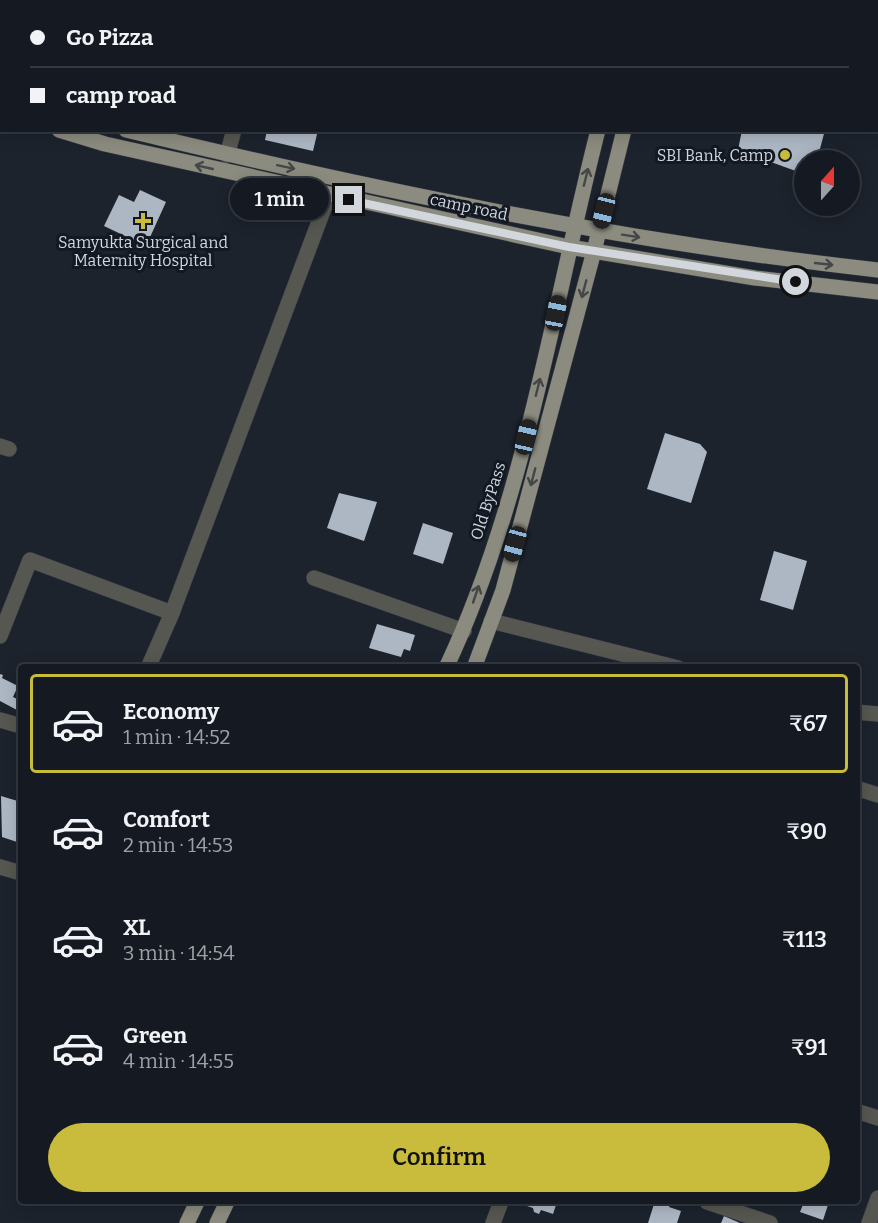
<!DOCTYPE html>
<meta charset="utf-8">
<style>
body{margin:0;font-family:Bitter,serif;background:#22272f;color:#f1f3f6;height:100vh;display:flex;flex-direction:column;font-size:22px;white-space:nowrap}
*{box-sizing:border-box;margin:0}
p{font-size:20px;color:#9da1a5}
.icon{flex:none;width:33px;height:33px;fill:none;stroke:currentColor;stroke-width:2;stroke-linecap:round;stroke-linejoin:round}
.map{position:relative;flex:1;overflow:hidden}
.side{position:absolute;left:18px;top:664px;width:842px;height:540px;display:flex;flex-direction:column;background:#151a22;border-radius:6px;box-shadow:0 3px 15px #0003,0 0 0 2px #343840}
.side>*{flex:none}
.hud{position:absolute;left:0px;top:0px;width:879px;height:132px;box-shadow:0 3px 15px #0003,0 0 0 2px #343840;display:grid;align-content:center;height:132px;padding:0 30px;background:#151a22}
.needle{width:39px;rotate:21deg}
.controls{position:absolute;left:794px;top:150px;display:grid;gap:12px}
.controls a{display:grid;place-items:center;width:66px;height:66px;border-radius:50%;background:#151a22;box-shadow:0 3px 15px #0003,0 0 0 2px #343840;font-size:30px}
.end{position:absolute;width:27px;height:27px;margin:-14px;border:8px solid #d2d7de;background:#111;box-shadow:0 0 0 3px #111}
.from{border-radius:50%}
.bubble{position:absolute;height:42px;border-radius:21px;background:#151a22;box-shadow:0 3px 15px #0003,0 0 0 2px #343840;font-size:20px;font-weight:600;line-height:42px;text-align:center}
.car{position:absolute;width:18px;height:36px;margin:-18px -9px;border-radius:8px;box-shadow:0 0 4px 2px #0007;background:linear-gradient(#222 24%,#8ab4d8 0 40%,#222 0 76%,#8ab4d8 0 86%,#222 0)}
.hud b{display:flex;align-items:center;gap:21px;height:57px;font-size:22px}
.hud b+b{border-top:2px solid #343840}
.hud i{width:15px;height:15px;background:#f1f3f6}
ul{padding:10px 0 0;list-style:none}
li{display:flex;align-items:center;gap:18px;height:99px;margin:0 12px 9px;padding:0 18px;border:3px solid transparent;border-radius:6px}
li div{flex:1}
li b{display:block;font-size:22px}
li em{font-style:normal;font-weight:600}
li.active{border-color:#c9bb3b}
li>.icon{width:54px;height:54px;stroke-width:1.5}
.button{display:flex;gap:12px;margin-top:auto;padding:12px 30px}
.button a{flex:1;height:69px;border-radius:36px;background:#c9bb3b;color:#111;font-size:24px;font-weight:600;line-height:69px;text-align:center}
.map>svg:first-child{display:block}
</style>
<div class="map">
<svg width="878" height="1223" viewBox="0 0 878 1223">
<rect width="100%" height="100%" fill="#1c232d"/>
<g fill="#adb7c4">
<polygon points="267,130 318,130 313,151 265,140"/>
<polygon points="742,130 825,130 817,160 804,160 804,174 738,150"/>
<polygon points="140,190 166,202 146,246 104,226 119,195 134,202"/>
<polygon points="665,433 700,444 707,452 691,503 647,489"/>
<polygon points="339,493 377,502 364,541 327,528"/>
<polygon points="423,523 453,533 443,564 413,554"/>
<polygon points="774,551 807,561 793,610 760,600"/>
<polygon points="377,624 415,635 410,651 404,649 401,657 369,648"/>
<polygon points="0,674 3,675 2,678 18,686 13,697 21,701 17,710 0,701"/>
<polygon points="1,796 21,802 17,830 20,831 17,842 2,837"/>
<polygon points="522,1202 557,1202 553,1214 541,1210 539,1214 534,1212 533,1208 521,1204"/>
<polygon points="660,1202 671,1202 669,1207 681,1211 677,1223 648,1223 654,1204"/>
<polygon points="804,1202 829,1202 823,1220 800,1212"/>
<polygon points="724,1216 740,1223 721,1223"/>
</g>
<g fill="none" stroke-linecap="round" stroke-linejoin="round">
<defs>
<g id="minor">
<polyline points="387,0 393,2"/>
<polyline points="510,0 510,2"/>
<polyline points="276,2 277,0"/>
<polyline points="227,155 234,130"/>
<polyline points="0,446 9,449"/>
<polyline points="314,578 464,631"/>
<polyline points="491,621 678,668"/>
<polyline points="0,636 30,560 172,613"/>
<polyline points="148,668 172,613 329,195"/>
<polyline points="856,712 878,714"/>
<polyline points="0,720 21,726"/>
<polyline points="856,788 878,795"/>
<polyline points="0,867 21,873"/>
<polyline points="856,1111 878,1118"/>
<polyline points="707,1202 770,1223"/>
<polyline points="493,1223 501,1202"/>
<polyline points="869,1223 878,1198"/>
</g>
<g id="major">
<polyline points="632,2 632,0"/>
<polyline points="654,2 654,0"/>
<polyline points="0,92 2,92"/>
<polyline points="0,113 2,113"/>
<polyline points="59,130 105,144 569,247 755,278 878,292"/>
<path d="M126,130C375,190 624,242 878,270"/>
<path d="M446,668C526,498 552,310 598,130"/>
<polyline points="474,668 503,590 594,251 624,130"/>
<polyline points="187,1223 197,1202"/>
<polyline points="217,1223 227,1202"/>
</g>
</defs>
<use href="#minor" stroke="#394049" stroke-width="16"/>
<use href="#major" stroke="#394049" stroke-width="16"/>
<use href="#minor" stroke="#575751" stroke-width="15"/>
<use href="#major" stroke="#8c8b7f" stroke-width="15"/>
</g>
<defs><path id="oneway-shaft" d="M-6 0H5M1.5-3L5.5 0L1.5 3" fill="none" stroke-width="1.6" stroke-linecap="round" stroke-linejoin="round" transform="scale(1.5)"/></defs>
<g stroke="#434748">
<use href="#oneway-shaft" transform="translate(204 167) rotate(-167)"/>
<use href="#oneway-shaft" transform="translate(286 167) rotate(12)"/>
<use href="#oneway-shaft" transform="translate(586 177) rotate(-76)"/>
<use href="#oneway-shaft" transform="translate(631 236) rotate(9)"/>
<use href="#oneway-shaft" transform="translate(824 264) rotate(6)"/>
<use href="#oneway-shaft" transform="translate(584 289) rotate(105)"/>
<use href="#oneway-shaft" transform="translate(538 387) rotate(-76)"/>
<use href="#oneway-shaft" transform="translate(533 477) rotate(105)"/>
<use href="#oneway-shaft" transform="translate(476 594) rotate(-71)"/>
</g>
<g fill="none" stroke-linecap="round" stroke-linejoin="round">
<polyline stroke="#d2d7de" stroke-width="8" points="349,200 569,247 796,282"/>
</g>
<g fill="#c9bb3b" stroke="#131923" stroke-width="2">
<circle cx="785" cy="155" r="6"/>
<path d="M140 212h6v6h6v6h-6v6h-6v-6h-6v-6h6z"/>
</g>
<g text-anchor="middle" dominant-baseline="central" stroke-width="6" stroke-linejoin="round" paint-order="stroke">
<g font-size="16" fill="#d2d7de" stroke="#131923" text-anchor="end">
<text x="773" y="155">SBI Bank, Camp</text>
<text x="143" y="242" text-anchor="middle">Samyukta Surgical and<tspan x="143" dy="18">Maternity Hospital</tspan></text>
</g>
<g font-size="16" fill="#d2d7de" stroke="#131923">
<text transform="translate(469 207) rotate(12)">camp road</text>
<text transform="translate(488 501) rotate(-72)">Old ByPass</text>
</g>
</g>
</svg>
<div class="controls">
<a><svg class="needle" viewBox="-14 -14 28 28"><path d="M0-13l5 13h-10z" fill="#e53935"/><path d="M0 13l5-13h-10z" fill="#9da1a5"/></svg></a>
</div>
<i class="end from" style="left:796px;top:282px"></i>
<i class="end" style="left:349px;top:200px"></i>
<div class="bubble" style="left:230px;top:178px;width:99px">1 min</div>
<i class="car" style="left:604px;top:211px;rotate:194deg"></i>
<i class="car" style="left:556px;top:313px;rotate:11deg"></i>
<i class="car" style="left:526px;top:437px;rotate:13deg"></i>
<i class="car" style="left:515px;top:544px;rotate:195deg"></i>
<div class="hud">
<b><i class="from"></i>Go Pizza</b>
<b><i></i>camp road</b>
</div>
<section class="side">
<ul>
<li class="active"><svg class="icon" aria-label="car" viewBox="0 0 24 24"><path d="M5 17H2v-5l4-1 3-4h7l3 4 3 1v5h-3M9 17h6M6 11h13"/><circle cx="7" cy="17" r="2"/><circle cx="17" cy="17" r="2"/></svg><div><b>Economy</b><p>1 min · 14:52</p></div><em>₹67</em></li>
<li><svg class="icon" aria-label="car" viewBox="0 0 24 24"><path d="M5 17H2v-5l4-1 3-4h7l3 4 3 1v5h-3M9 17h6M6 11h13"/><circle cx="7" cy="17" r="2"/><circle cx="17" cy="17" r="2"/></svg><div><b>Comfort</b><p>2 min · 14:53</p></div><em>₹90</em></li>
<li><svg class="icon" aria-label="car" viewBox="0 0 24 24"><path d="M5 17H2v-5l4-1 3-4h7l3 4 3 1v5h-3M9 17h6M6 11h13"/><circle cx="7" cy="17" r="2"/><circle cx="17" cy="17" r="2"/></svg><div><b>XL</b><p>3 min · 14:54</p></div><em>₹113</em></li>
<li><svg class="icon" aria-label="car" viewBox="0 0 24 24"><path d="M5 17H2v-5l4-1 3-4h7l3 4 3 1v5h-3M9 17h6M6 11h13"/><circle cx="7" cy="17" r="2"/><circle cx="17" cy="17" r="2"/></svg><div><b>Green</b><p>4 min · 14:55</p></div><em>₹91</em></li>
</ul>
<div class="button"><a>Confirm</a></div>
</section>
</div>
